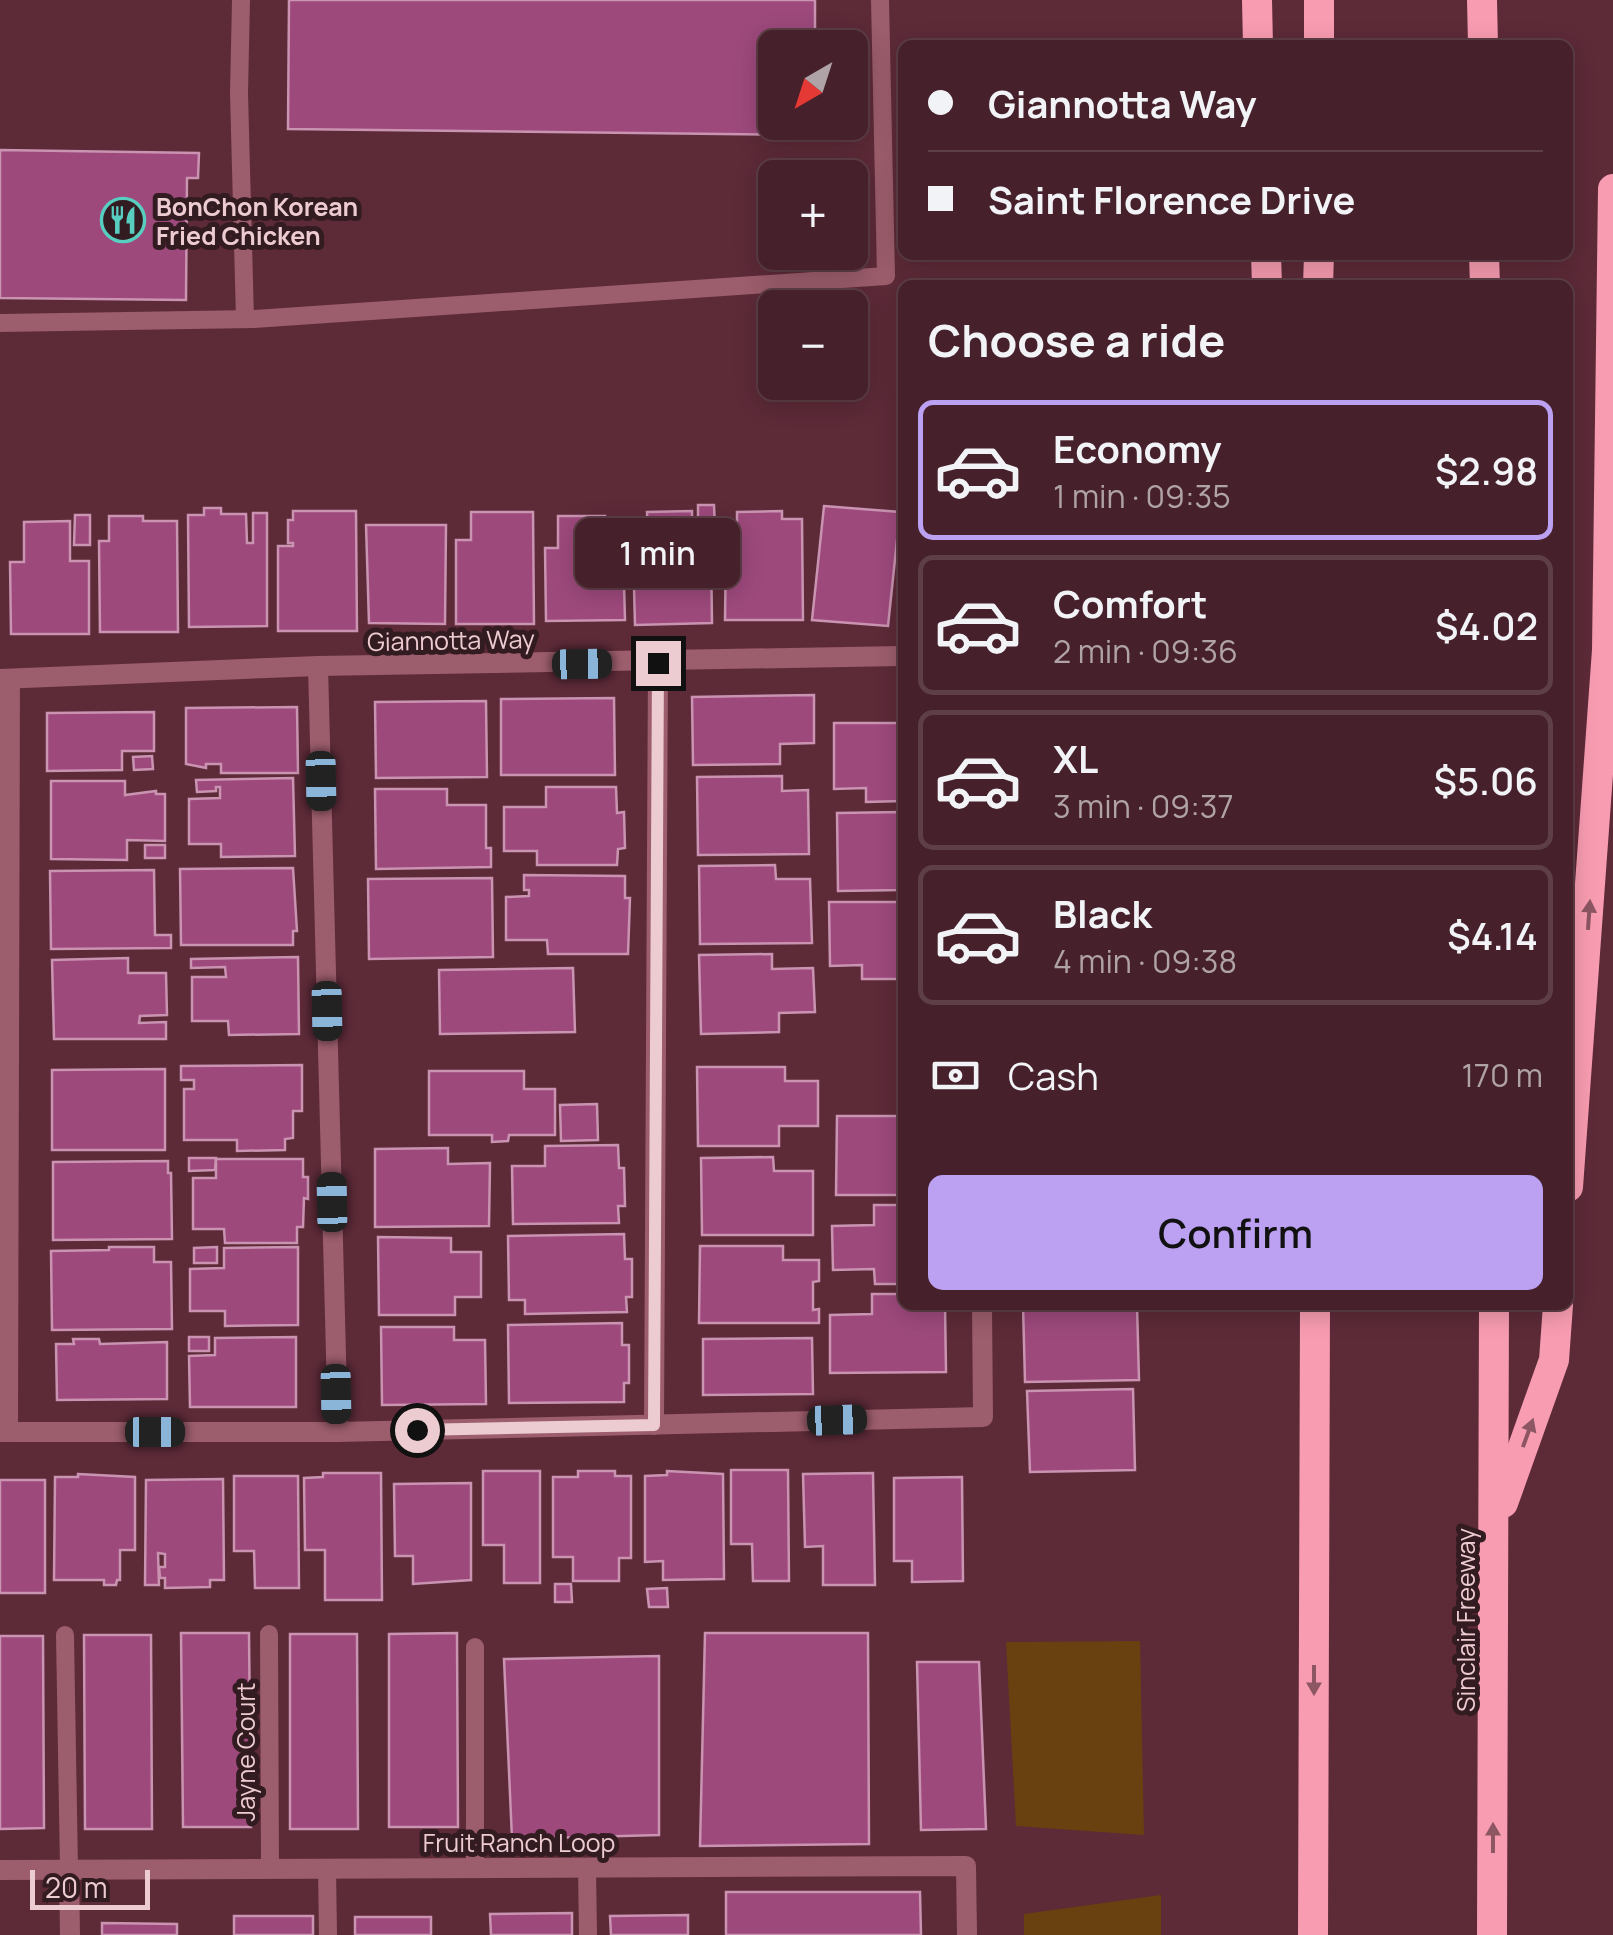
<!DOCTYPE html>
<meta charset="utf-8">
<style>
body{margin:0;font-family:Manrope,sans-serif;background:#502d36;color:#f1f3f6;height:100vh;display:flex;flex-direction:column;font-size:38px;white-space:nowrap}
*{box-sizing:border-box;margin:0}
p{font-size:32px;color:#b0a3a8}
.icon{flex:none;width:55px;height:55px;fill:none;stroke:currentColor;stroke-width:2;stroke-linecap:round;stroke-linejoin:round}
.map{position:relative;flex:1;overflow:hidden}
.panel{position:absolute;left:898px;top:280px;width:675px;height:1030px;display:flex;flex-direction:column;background:#46202a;border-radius:15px;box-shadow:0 5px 25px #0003,0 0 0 2px #5e3e47}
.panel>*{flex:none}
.hud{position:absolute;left:898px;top:40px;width:675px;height:220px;border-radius:15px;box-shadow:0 5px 25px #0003,0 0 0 2px #5e3e47;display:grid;align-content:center;height:220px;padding:0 30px;background:#46202a}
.needle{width:65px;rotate:219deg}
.fabs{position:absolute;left:758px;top:30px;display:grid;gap:20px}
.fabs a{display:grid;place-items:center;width:110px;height:110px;border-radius:15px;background:#46202a;box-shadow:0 5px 25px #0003,0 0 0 2px #5e3e47;font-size:50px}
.scale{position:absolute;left:30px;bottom:25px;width:120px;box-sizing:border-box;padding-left:10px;border:5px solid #eccbd1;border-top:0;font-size:28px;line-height:35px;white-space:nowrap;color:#eccbd1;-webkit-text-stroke:8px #331c21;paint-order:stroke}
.end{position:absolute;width:45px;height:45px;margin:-22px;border:12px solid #eccbd1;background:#111;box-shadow:0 0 0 5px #111}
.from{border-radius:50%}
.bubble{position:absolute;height:70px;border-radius:15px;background:#46202a;box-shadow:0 5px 25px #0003,0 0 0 2px #5e3e47;font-size:32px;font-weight:600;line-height:70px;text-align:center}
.car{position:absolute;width:30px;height:60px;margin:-30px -15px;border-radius:12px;box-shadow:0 0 8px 2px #0007;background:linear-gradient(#222 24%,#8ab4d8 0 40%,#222 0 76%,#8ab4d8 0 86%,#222 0)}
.hud b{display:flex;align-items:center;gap:35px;height:95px;font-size:38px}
.hud b+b{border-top:2px solid #5e3e47}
.hud i{width:25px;height:25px;background:#f1f3f6}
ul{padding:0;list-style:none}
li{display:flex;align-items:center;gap:30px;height:140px;margin:0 20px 15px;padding:0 10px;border:5px solid #5e3e47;border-radius:15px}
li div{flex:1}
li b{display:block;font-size:38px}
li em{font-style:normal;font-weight:600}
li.selected{border-color:#bca0f2}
li>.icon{width:90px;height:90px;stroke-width:1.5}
h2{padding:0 30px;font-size:45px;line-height:120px}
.pay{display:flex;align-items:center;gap:25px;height:110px;padding:0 30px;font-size:38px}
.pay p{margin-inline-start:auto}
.primary-button{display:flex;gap:20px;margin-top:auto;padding:20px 30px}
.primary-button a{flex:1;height:115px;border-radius:15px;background:#bca0f2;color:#111;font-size:40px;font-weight:600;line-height:115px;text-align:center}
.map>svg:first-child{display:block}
</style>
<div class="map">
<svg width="1613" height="1935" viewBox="0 0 1613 1935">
<rect width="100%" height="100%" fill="#5d2a38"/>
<g fill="#694010">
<polygon points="1140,1641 1144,1835 1016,1826 1006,1642"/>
<polygon points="1161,1895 1161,1935 1024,1935 1024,1914"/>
</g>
<g fill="#9d497c" stroke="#c993b1" stroke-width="2.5">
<polygon points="289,0 815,0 815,48 775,48 775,122 814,122 814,135 288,129"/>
<polygon points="0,150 199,153 198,178 187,178 186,300 0,298"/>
<polygon points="698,505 714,505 715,528 698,528"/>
<polygon points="824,506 900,512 888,626 812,620"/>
<polygon points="204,508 221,508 221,514 246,514 247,543 253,543 253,513 267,513 267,626 189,627 188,515 204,515"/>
<polygon points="293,511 356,511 357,631 278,631 278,546 293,546 293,543 288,543 288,520 293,520"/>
<polygon points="692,511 692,538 698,538 698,551 711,551 712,623 635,625 633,551 648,551 647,512"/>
<polygon points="782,511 782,519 802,519 803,620 725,620 726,546 737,546 737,512"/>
<polygon points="471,512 533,512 534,624 456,624 456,540 471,540"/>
<polygon points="75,515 90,515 90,545 74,545"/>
<polygon points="109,516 143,516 143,521 177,521 178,632 100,632 99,541 109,541"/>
<polygon points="558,516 605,516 606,547 623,547 625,620 546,621 545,548 558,548"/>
<polygon points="70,521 70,561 89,561 89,634 11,634 10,562 24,562 24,522"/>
<polygon points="366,525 446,525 445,624 369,623"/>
<polygon points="814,695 814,743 780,744 780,764 693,765 692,697"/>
<polygon points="614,698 615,775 501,775 501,699"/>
<polygon points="486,701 487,777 376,778 375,702"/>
<polygon points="297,707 298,773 221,773 221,764 206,764 206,768 186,764 186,708"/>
<polygon points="154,712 154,751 122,751 122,770 47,771 47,713"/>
<polygon points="834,723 902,723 902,801 866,802 866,788 834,789"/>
<polygon points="152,756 153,769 134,770 133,757"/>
<polygon points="782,776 782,791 808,790 809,854 698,855 697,777"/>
<polygon points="293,778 295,856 221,857 221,844 189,844 189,799 220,798 220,787 216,787 216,791 197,792 196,780"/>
<polygon points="51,781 125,781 125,795 156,791 156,794 165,794 165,841 127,840 127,860 51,859"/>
<polygon points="546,787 616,787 617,813 624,812 625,848 618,849 617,865 537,865 537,851 504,851 504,807 546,807"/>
<polygon points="375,789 447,789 447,805 486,805 486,848 491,848 491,867 376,869"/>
<polygon points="902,812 902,890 838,891 837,813"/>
<rect x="145" y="845" width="20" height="13"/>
<polygon points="775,865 776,879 810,879 812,943 700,944 699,866"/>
<polygon points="293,868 297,931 293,931 293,945 181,945 180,869"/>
<polygon points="154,870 155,935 171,935 171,948 51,949 50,871"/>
<polygon points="524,875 625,876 625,898 630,898 628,954 548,954 547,940 506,940 506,897 529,896 529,890 524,890"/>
<polygon points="492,878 493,957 369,959 368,879"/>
<polygon points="829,902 902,902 902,979 862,979 862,965 830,966"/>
<polygon points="772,954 772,969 813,968 815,1012 779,1013 779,1032 701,1034 699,955"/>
<polygon points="298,957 299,1034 229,1035 228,1021 192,1021 192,977 226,977 225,967 191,968 191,959"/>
<polygon points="128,958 128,973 166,973 167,1015 140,1016 139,1023 166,1022 166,1039 54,1039 52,960"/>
<polygon points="573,968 575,1032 440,1034 439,970"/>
<polygon points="302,1065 302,1111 293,1111 293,1138 285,1139 285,1150 237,1151 237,1140 184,1140 184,1089 194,1089 194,1080 181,1080 181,1066"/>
<polygon points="697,1067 785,1067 785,1081 818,1081 818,1126 779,1126 779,1146 698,1146"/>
<polygon points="165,1069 165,1150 52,1150 52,1070"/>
<polygon points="429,1071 524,1071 524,1089 555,1089 555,1135 509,1135 508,1141 492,1142 492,1135 429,1135"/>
<polygon points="597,1104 598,1140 561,1141 560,1105"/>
<polygon points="837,1116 902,1116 902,1195 836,1195"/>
<polygon points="618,1145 619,1168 624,1168 625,1206 618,1206 619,1223 513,1224 512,1166 545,1166 545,1146"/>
<polygon points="448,1148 448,1164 490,1163 489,1226 375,1227 375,1149"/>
<polygon points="773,1157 774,1171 813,1171 813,1235 702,1235 701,1158"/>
<polygon points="189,1158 216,1158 215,1170 189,1171"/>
<polygon points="216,1159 303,1159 303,1177 308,1177 308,1199 304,1198 303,1227 297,1227 297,1243 225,1243 224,1229 193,1229 193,1178 216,1178"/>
<polygon points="168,1161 168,1173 171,1173 172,1239 53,1240 53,1162"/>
<polygon points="874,1205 902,1205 902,1284 875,1284 874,1269 833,1270 832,1226 874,1225"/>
<polygon points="624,1234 625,1259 632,1259 632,1297 626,1297 627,1312 525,1314 525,1300 509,1300 508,1236"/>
<polygon points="378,1237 451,1238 451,1252 481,1252 481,1297 455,1297 455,1315 379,1315"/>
<polygon points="700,1246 783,1246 783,1260 819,1260 819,1281 813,1282 813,1310 819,1309 819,1323 699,1323"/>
<polygon points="109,1247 154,1247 154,1262 171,1262 172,1329 52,1330 51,1251 109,1250"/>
<polygon points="217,1247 217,1263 194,1263 194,1248"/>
<polygon points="298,1247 298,1325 225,1326 225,1311 190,1311 190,1269 224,1268 224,1248"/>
<polygon points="872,1294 902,1294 902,1305 945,1305 946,1372 830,1373 830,1315 872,1314"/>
<polygon points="1023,1305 1137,1305 1139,1380 1025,1382"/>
<polygon points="622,1323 622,1345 629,1345 629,1383 624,1383 624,1402 509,1403 508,1325"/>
<polygon points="381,1327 454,1327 454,1340 485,1340 486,1404 382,1405"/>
<rect x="189" y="1337" width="20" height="14"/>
<polygon points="296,1337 296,1407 190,1407 189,1356 215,1355 215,1338"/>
<polygon points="812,1338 813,1394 703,1395 703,1339"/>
<polygon points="73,1339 99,1339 100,1344 167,1342 167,1399 57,1400 56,1344 74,1344"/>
<polygon points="1133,1389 1135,1470 1030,1472 1027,1391"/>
<polygon points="731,1470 788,1470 789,1581 753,1581 752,1544 731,1544"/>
<polygon points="483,1471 540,1471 540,1583 504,1583 504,1545 483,1545"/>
<polygon points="578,1471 615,1471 615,1476 631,1476 631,1558 619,1558 619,1581 573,1581 573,1557 553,1557 553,1477 578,1477"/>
<polygon points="667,1471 723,1474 724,1579 663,1580 663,1561 645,1562 645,1476 667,1475"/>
<polygon points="323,1473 381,1473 382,1600 325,1600 325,1550 305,1550 304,1478 323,1477"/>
<polygon points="873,1473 875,1585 823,1585 823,1546 805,1547 803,1474"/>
<polygon points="78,1474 135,1477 135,1550 120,1550 120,1580 117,1580 116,1585 104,1585 104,1580 54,1580 55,1477 78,1477"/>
<polygon points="234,1476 298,1476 299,1588 255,1588 254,1551 234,1551"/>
<polygon points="962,1477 963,1581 912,1582 912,1561 894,1561 894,1478"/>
<polygon points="223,1479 224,1580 210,1580 210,1587 165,1588 165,1578 160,1578 159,1567 165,1567 165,1554 158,1553 159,1585 145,1585 146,1480"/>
<rect x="0" y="1480" width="45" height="113"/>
<polygon points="471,1483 471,1580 413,1584 413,1556 395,1556 394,1484"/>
<polygon points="555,1584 571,1584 572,1602 555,1602"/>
<polygon points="667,1588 668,1607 649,1607 647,1589"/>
<polygon points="181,1633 249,1633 251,1827 183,1827"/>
<polygon points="457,1633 458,1827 389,1827 389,1634"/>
<polygon points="705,1633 868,1633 869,1844 700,1846"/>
<polygon points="290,1634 357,1634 358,1829 290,1829"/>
<polygon points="84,1635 151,1635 152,1829 85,1829"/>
<polygon points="0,1636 43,1636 44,1828 0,1829"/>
<polygon points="659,1656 659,1835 512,1839 504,1659"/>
<polygon points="917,1662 979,1662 986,1829 921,1830"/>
<polygon points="726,1892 920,1892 921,1935 726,1935"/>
<polygon points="572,1913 572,1935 491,1935 490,1914"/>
<polygon points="688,1915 688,1935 611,1935 610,1916"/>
<rect x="234" y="1916" width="79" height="19"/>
<rect x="355" y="1917" width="76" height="18"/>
<polygon points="102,1923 177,1924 177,1935 102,1935"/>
</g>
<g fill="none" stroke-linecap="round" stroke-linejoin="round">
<g stroke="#9c5d6c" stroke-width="18">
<polyline points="241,0 239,93 245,319"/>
<polyline points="0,323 254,319 886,276 880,0"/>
<polyline points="269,1634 270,1868"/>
<polyline points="65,1635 69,1869"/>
<polyline points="475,1867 475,1647"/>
<polyline points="587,1867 588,1935"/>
<polyline points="327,1868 328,1935"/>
</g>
<g stroke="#9c5d6c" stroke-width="20">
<polyline points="318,666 338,1432"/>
<polyline points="0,679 318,666 902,656"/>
<polyline points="654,1425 658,663"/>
<polyline points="0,1432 338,1432 983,1417 982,1305"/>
<polyline points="8,1432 10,679"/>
<polyline points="69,1869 70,1935"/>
<polyline points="0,1870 966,1866 967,1935"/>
</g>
<g stroke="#f89cb1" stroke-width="30">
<polyline points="1257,0 1258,45"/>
<polyline points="1482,0 1483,45"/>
<polyline points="1319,45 1319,0"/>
<polyline points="1266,255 1267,285"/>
<polyline points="1484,255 1485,285"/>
<polyline points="1318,285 1319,255"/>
<polyline points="1568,1187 1607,650 1613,189"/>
<polyline points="1503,1503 1554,1360 1558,1305"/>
<polyline points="1313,1935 1315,1305"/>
<polyline points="1492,1935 1494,1305"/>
</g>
</g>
<defs><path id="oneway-solid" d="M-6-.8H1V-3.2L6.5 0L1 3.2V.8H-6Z" transform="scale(2.5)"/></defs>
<g fill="#8c5662">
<use href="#oneway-solid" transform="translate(1589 915) rotate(-86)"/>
<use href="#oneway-solid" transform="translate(1528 1433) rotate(-70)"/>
<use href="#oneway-solid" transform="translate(1314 1680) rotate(90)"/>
<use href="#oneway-solid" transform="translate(1493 1838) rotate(-90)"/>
</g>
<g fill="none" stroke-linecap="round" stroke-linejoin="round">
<polyline stroke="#eccbd1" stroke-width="12" points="417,1430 654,1425 658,663"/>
</g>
<defs>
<symbol id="restaurant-ring" viewBox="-11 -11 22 22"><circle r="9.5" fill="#331c21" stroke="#58cec1" stroke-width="1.5"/><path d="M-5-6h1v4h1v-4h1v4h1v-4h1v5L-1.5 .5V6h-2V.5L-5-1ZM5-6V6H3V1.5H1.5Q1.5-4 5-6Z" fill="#58cec1"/></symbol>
</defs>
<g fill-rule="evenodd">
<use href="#restaurant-ring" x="98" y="195" width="50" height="50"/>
</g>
<g text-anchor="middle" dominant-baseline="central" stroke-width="10" stroke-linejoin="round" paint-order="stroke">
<g font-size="25" font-weight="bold" fill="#eccbd1" stroke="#331c21" text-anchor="start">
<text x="156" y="206">BonChon Korean<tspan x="156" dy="29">Fried Chicken</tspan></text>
</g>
<g font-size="25" fill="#eccbd1" stroke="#331c21">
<text transform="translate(451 640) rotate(-1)">Giannotta Way</text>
<text transform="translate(1465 1620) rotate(-90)">Sinclair Freeway</text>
<text transform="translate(245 1752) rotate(-90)">Jayne Court</text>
<text x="519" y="1842">Fruit Ranch Loop</text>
</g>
</g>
</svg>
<div class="fabs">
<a><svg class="needle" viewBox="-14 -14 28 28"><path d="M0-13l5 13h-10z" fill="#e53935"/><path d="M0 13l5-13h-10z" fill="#b0a3a8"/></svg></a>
<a>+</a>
<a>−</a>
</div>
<div class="scale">20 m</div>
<i class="end from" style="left:417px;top:1430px"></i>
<i class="end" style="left:658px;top:663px"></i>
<div class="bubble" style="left:575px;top:518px;width:165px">1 min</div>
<i class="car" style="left:582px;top:664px;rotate:89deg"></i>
<i class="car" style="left:321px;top:781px;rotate:179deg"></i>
<i class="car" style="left:327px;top:1011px;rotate:179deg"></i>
<i class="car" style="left:332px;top:1202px;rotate:359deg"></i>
<i class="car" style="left:336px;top:1394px;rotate:179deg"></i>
<i class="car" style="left:837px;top:1420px;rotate:88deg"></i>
<i class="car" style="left:155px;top:1432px;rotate:90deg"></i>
<div class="hud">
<b><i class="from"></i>Giannotta Way</b>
<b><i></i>Saint Florence Drive</b>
</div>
<section class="panel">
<h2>Choose a ride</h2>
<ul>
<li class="selected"><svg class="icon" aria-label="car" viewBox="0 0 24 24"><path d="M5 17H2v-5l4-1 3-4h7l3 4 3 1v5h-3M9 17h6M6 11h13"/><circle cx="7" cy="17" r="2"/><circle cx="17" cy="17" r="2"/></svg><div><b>Economy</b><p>1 min · 09:35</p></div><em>$2.98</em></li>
<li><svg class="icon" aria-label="car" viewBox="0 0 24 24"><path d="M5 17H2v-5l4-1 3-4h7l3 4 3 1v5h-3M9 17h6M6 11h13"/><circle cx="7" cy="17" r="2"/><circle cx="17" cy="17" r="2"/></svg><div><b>Comfort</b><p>2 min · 09:36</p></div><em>$4.02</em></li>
<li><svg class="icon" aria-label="car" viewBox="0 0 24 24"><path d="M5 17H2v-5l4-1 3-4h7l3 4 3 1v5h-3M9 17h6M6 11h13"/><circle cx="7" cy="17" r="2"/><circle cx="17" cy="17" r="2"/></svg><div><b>XL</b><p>3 min · 09:37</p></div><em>$5.06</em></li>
<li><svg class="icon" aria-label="car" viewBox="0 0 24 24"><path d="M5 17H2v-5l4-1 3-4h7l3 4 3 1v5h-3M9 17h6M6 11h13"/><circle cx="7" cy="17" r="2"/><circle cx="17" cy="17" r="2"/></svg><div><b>Black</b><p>4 min · 09:38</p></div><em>$4.14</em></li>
</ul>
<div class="pay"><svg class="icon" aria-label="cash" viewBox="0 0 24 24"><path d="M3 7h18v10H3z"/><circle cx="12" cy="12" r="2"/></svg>Cash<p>170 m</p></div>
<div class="primary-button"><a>Confirm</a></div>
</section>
</div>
